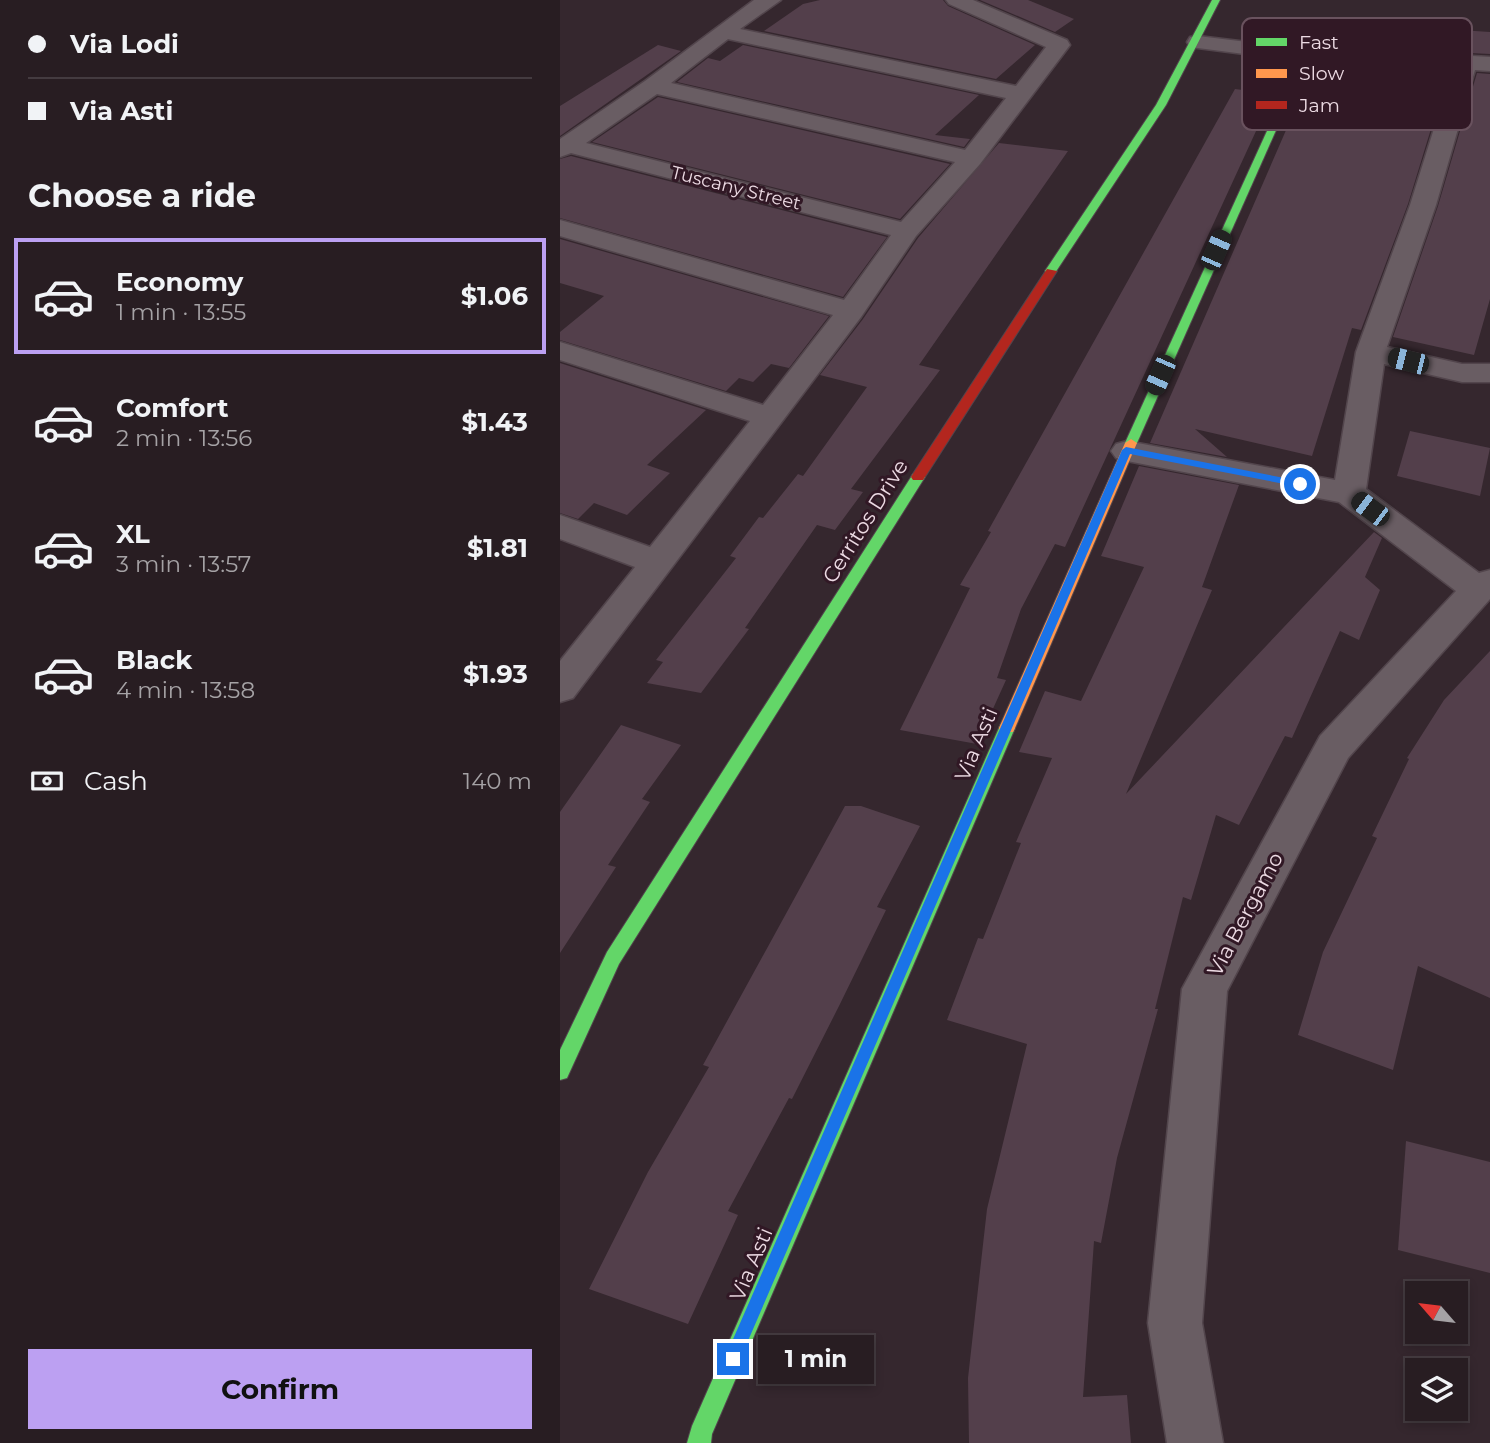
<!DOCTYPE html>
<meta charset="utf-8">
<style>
body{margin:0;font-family:Montserrat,sans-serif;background:#342a2f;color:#f1f3f6;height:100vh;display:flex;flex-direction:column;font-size:26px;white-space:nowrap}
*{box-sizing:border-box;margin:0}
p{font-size:23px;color:#a5a2a5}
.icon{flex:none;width:38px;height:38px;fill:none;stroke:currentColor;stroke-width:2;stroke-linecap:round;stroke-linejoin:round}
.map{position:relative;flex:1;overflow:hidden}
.details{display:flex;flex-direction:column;background:#281d22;width:560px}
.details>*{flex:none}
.top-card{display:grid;align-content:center;height:154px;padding:0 28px;background:#281d22}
.needle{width:46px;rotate:298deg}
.buttons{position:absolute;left:845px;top:1281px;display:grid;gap:14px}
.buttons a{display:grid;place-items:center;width:63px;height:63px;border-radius:0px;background:#281d22;box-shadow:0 4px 10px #0003,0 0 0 2px #443b40;font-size:35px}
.end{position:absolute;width:32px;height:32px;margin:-16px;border:9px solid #1a73e8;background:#fff;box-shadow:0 0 0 4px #fff}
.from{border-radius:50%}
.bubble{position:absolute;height:49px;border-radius:0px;background:#281d22;box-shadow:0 4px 10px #0003,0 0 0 2px #443b40;font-size:23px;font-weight:700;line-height:49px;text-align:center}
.car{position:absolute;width:21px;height:42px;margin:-21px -10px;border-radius:9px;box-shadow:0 0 5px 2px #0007;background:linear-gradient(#222 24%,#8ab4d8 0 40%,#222 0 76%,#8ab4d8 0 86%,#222 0)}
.top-card b{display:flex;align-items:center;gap:24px;height:66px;font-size:26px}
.top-card b+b{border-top:2px solid #443b40}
.top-card i{width:18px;height:18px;background:#f1f3f6}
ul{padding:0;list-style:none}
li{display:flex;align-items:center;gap:21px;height:116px;margin:0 14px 10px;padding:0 14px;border:4px solid transparent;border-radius:0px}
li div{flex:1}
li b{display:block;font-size:26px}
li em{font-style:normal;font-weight:700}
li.selected{border-color:#bca0f2}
li>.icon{width:63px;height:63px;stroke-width:1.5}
h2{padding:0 28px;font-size:32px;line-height:84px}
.pay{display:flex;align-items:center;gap:18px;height:77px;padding:0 28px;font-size:26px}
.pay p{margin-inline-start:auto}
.action{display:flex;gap:14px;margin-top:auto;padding:14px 28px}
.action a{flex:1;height:80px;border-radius:0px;background:#bca0f2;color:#111;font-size:28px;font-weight:700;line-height:80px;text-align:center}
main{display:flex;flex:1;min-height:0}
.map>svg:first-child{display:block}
</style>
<main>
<section class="details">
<div class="top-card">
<b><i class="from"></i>Via Lodi</b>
<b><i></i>Via Asti</b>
</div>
<h2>Choose a ride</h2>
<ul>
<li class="selected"><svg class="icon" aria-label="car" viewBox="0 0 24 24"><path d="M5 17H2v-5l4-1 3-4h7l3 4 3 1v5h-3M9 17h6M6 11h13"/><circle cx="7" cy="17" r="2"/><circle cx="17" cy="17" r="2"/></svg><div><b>Economy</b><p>1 min · 13:55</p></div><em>$1.06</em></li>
<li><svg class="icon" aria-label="car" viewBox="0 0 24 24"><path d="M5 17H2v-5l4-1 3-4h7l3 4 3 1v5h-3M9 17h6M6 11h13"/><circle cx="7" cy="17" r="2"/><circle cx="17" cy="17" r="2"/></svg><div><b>Comfort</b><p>2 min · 13:56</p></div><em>$1.43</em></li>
<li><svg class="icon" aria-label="car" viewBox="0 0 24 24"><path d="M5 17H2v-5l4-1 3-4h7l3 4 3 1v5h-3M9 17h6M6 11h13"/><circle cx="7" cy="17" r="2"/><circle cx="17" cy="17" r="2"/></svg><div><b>XL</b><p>3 min · 13:57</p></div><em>$1.81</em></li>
<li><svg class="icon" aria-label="car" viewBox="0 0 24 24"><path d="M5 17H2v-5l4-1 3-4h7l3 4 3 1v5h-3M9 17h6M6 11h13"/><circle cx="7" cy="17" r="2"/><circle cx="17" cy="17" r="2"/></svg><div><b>Black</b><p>4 min · 13:58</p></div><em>$1.93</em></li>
</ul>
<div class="pay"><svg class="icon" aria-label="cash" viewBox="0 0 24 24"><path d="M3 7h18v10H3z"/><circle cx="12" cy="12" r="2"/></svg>Cash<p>140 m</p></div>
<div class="action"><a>Confirm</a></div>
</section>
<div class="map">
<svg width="930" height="1443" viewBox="0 0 930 1443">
<rect width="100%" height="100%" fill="#35272e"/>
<g fill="#533f4b">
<polygon points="260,0 383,0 388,6 475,45 436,79 204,31 243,4"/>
<polygon points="420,0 468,0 514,19 495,32"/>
<polygon points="793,23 930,32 930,54 793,47"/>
<polygon points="98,45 121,51 0,136 0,106"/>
<polygon points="183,45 419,95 375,135 410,139 404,147 117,82 148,58 160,61"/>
<polygon points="794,66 889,70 848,204 801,330 792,328 752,456 635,429 667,457 590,443 740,98 762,102 772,77 794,80"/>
<polygon points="917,73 930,74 930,299 914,355 833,337 878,206"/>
<polygon points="675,89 713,94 505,547 495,544 461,609 437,678 446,680 417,744 340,730 410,588 400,585 431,532 428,531"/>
<polygon points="98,97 390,164 340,219 32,142"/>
<polygon points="439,143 508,151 359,365 380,370 291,489 303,492 275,530 257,525 185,628 189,629 141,693 87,683 103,662 96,660 176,558 170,556 199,517 203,518 238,474 243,476 307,387 260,375 303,319 358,238"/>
<polygon points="11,156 327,237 283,297 0,218 0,159"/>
<polygon points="0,239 269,316 229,368 211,364 193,382 179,378 166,391 0,340 0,332 44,296 0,283"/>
<polygon points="0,363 146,410 87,465 110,473 67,515 34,503 18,519 0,513"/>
<polygon points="850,431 930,448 920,496 837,476"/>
<polygon points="579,466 679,485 642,587 652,590 566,794 814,532 822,538 805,577 820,590 799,640 780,631 732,738 725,736 679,825 656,815 631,900 623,897 595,1009 598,1009 557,1158 541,1243 534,1241 523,1397 567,1395 571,1443 409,1443 408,1378 427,1209 467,1044 387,1020 418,938 423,939 461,843 456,842 492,758 459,752 485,691 521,701 584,567 541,556"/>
<polygon points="930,651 930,998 858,966 833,1070 738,1035 763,952 817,838 812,836 849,759 847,758 884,700"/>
<polygon points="61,725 121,745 82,799 90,802 48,865 56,867 0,953 0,812"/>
<polygon points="285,806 301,806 360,826 317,907 326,910 279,1006 232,1099 229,1098 168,1211 178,1215 128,1324 29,1289 88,1172 149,1067 143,1065"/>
<polygon points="846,1141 930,1162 930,1273 838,1250"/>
</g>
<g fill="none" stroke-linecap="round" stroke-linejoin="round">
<defs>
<g id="street">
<path d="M194,0H221L180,29L456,86L486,47L389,4L386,0H413L507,40L510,45L420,164L356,236L301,317L13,698L0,702V661L75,567L0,539V515L90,547L190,421L0,360V342L203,405L273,315L0,236V220L284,300L331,235L11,153L0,157V139L85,81ZM168,39L446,98L405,150L111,83ZM97,94L395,162L341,222L26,143Z"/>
<polygon points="638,36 704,44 742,58 763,51 790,49 930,57 930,71 915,70 876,205 827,347 902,364 930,364 930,382 902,382 824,364 806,489 919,573 930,570 930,599 788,758 667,991 642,1323 663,1443 607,1443 588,1323 622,989 760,736 896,591 779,502 567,461 556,458 551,451 556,444 567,441 775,480 796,352 850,205 893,68 790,63 765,64 741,72 700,56 630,47 627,42 630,37"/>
</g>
<g id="fast">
<polygon points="652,0 660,0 606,105 495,273 487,273 485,271 596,105"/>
<polygon points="741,62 745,65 577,443 571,447 566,446 565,443 737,65"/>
<polygon points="358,473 365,477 59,964 7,1078 0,1080 0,1050 47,952 353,474"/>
<polygon points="447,722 453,724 455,728 152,1434 151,1443 127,1443 132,1426 439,728 441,724"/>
</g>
<polygon id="slow" points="571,439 577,443 455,728 453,732 441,732 439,728 565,443"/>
<polygon id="jam" points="487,269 497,271 363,480 353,480 351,477"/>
</defs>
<use href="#street" stroke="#52454c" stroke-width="3"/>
<use href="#fast" stroke="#52454c" stroke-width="2"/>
<use href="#slow" stroke="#52454c" stroke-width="2"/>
<use href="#jam" stroke="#52454c" stroke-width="2"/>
<use href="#street" fill="#695d63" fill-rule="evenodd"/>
<use href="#fast" fill="#63d668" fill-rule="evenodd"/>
<use href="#slow" fill="#ff974d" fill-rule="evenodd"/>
<use href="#jam" fill="#b3261e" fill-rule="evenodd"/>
</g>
<polygon fill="#1a73e8" points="566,447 740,481 744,484 740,487 570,454 178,1364 173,1367 167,1364 165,1359 167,1353 562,450"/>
<g text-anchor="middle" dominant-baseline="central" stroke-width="6" stroke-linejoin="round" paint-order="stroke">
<g font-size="18" fill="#ecdae3" stroke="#311825">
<text transform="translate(176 188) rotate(14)">Tuscany Street</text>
</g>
<g font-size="21" fill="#ecdae3" stroke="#311825">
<text transform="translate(305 521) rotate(-58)">Cerritos Drive</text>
<text transform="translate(416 744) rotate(-67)">Via Asti</text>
<text transform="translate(685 914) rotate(-62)">Via Bergamo</text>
<text transform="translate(191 1264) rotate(-67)">Via Asti</text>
</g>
</g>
<rect x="682" y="18" width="230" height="112" rx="10" fill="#311825" stroke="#69525e" stroke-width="2"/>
<rect x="696" y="38" width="31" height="8" fill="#63d668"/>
<rect x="696" y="69" width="31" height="9" fill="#ff974d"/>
<rect x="696" y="101" width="31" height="8" fill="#b3261e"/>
<g font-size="19" fill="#ecdae3">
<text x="739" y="49">Fast</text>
<text x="739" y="80">Slow</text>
<text x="739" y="112">Jam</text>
</g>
</svg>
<div class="buttons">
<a><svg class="needle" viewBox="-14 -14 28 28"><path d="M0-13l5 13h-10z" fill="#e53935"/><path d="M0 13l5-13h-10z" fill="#a5a2a5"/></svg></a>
<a><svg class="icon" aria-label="layers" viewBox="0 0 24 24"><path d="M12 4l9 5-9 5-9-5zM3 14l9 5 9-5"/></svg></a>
</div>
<i class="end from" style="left:740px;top:484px"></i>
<i class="end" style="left:173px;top:1359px"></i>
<div class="bubble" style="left:198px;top:1335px;width:116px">1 min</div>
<i class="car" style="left:656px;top:250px;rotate:24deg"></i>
<i class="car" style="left:848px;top:361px;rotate:284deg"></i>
<i class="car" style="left:600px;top:375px;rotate:204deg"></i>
<i class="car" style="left:810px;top:509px;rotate:307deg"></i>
</div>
</main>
